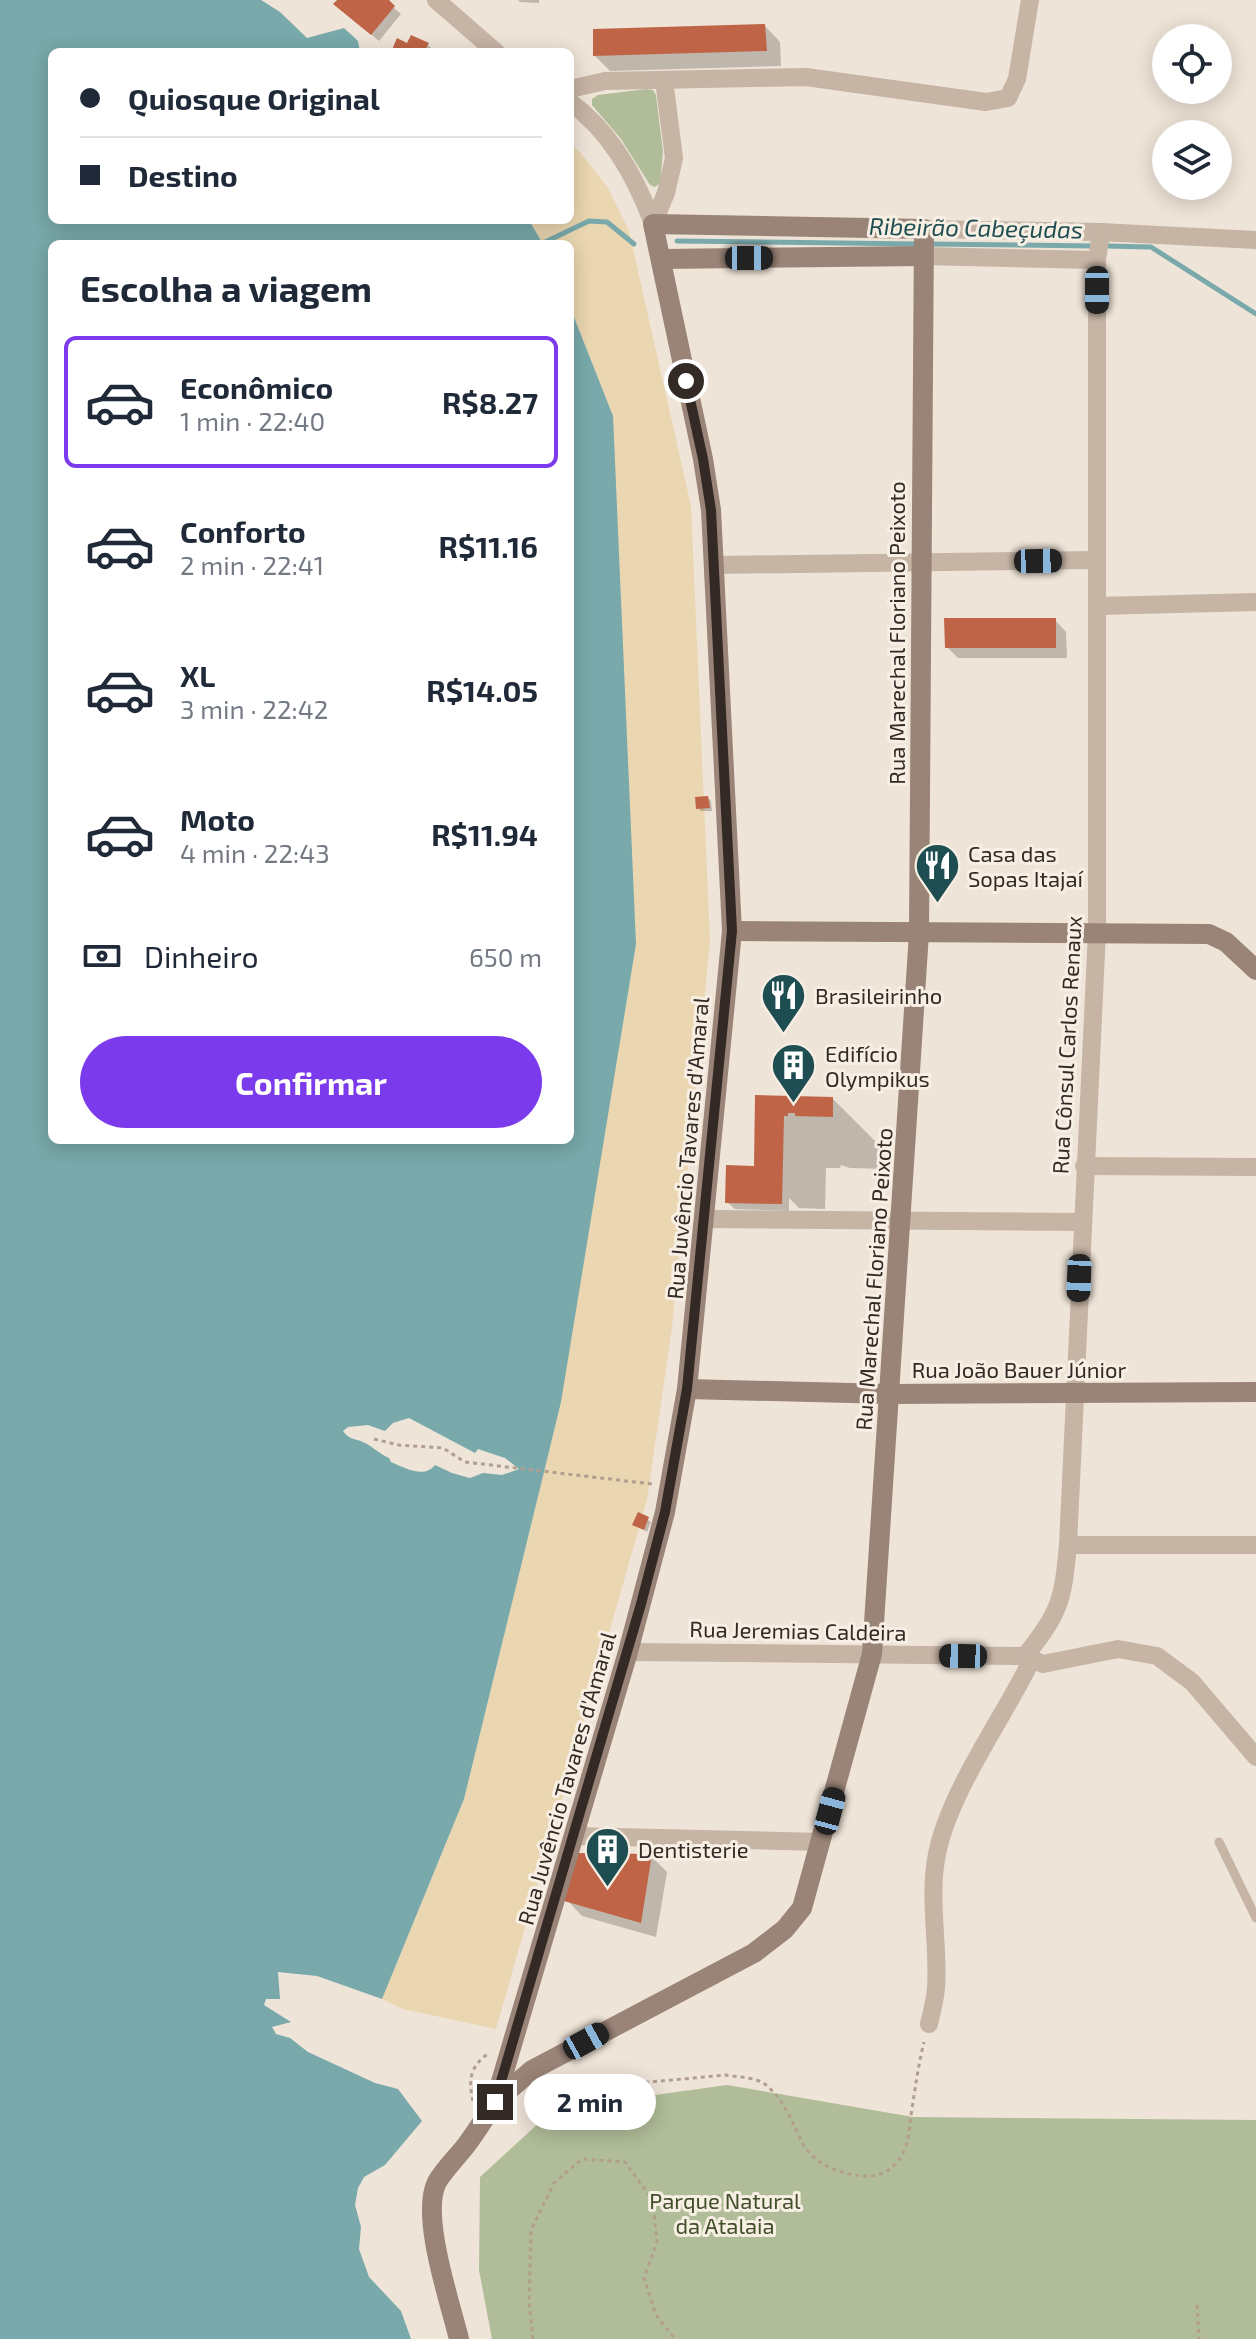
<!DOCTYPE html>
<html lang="pt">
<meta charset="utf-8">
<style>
body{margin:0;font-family:"Exo 2",sans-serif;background:#f2f2f3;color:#1f2937;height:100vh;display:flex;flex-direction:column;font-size:30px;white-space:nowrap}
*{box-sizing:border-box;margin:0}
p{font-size:26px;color:#747a83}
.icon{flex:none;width:44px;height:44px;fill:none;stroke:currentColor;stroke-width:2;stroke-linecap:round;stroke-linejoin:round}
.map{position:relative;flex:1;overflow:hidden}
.details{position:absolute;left:48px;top:240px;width:526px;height:904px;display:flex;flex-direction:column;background:#fff;border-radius:12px;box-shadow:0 4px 20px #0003}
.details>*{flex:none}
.hud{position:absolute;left:48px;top:48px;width:526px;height:176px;border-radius:12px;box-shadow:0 4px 20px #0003;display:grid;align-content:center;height:176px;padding:0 32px;background:#fff}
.controls{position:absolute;left:1152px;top:24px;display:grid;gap:16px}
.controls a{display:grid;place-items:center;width:80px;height:80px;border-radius:50%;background:#fff;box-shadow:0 4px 20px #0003;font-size:40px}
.end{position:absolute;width:36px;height:36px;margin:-18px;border:10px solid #332a26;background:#fff;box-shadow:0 0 0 4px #fff}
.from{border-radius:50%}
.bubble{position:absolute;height:56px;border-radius:28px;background:#fff;box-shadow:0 4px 20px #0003;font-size:26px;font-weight:700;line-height:56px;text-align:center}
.car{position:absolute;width:24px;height:48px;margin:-24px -12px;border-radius:10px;box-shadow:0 0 6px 2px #0007;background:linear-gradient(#222 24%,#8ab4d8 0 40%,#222 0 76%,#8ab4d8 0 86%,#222 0)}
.hud b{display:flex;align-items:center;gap:28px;height:76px;font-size:30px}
.hud b+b{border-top:2px solid #e0e1e3}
.hud i{width:20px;height:20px;background:#1f2937}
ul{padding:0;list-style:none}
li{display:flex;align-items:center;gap:24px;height:132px;margin:0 16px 12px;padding:0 16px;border:4px solid transparent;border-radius:12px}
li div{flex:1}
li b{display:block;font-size:30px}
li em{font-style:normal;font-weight:700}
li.selected{border-color:#7c3aed}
li>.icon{width:72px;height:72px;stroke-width:1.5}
h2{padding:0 32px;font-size:36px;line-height:96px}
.pay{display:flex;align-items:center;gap:20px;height:88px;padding:0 32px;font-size:30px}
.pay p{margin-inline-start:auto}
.action{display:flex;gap:16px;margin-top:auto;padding:16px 32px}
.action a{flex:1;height:92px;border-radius:48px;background:#7c3aed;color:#fff;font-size:32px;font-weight:700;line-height:92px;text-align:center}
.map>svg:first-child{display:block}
</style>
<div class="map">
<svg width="1256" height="2339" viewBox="0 0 1256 2339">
<rect width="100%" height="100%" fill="#efe4d8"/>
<g fill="#b1bd99">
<polygon points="647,89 653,90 656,95 663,152 660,183 655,187 650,185 621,139 592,105 592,99 598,95"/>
<polygon points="727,2085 913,2117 1256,2120 1256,2339 492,2339 479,2270 480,2177 554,2109"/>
</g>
<polygon fill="#ead6b0" points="570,143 580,152 608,188 629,231 691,506 710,941 672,1328 647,1500 496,2029 403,2009 382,1999 464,1799 561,1402 613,416 570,307 570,244 543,244 529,220 570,220"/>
<path fill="#79a9ab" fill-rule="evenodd" d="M0,0H261L280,12L307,38L344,28L358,41L360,52H52V220H529L543,244H52V1140H570V307L613,416L636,944L561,1402L544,1472L464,1799L382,1999L317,1976L278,1972L280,1999H266L264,2005L291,2022L272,2027L276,2034L290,2038L308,2052L375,2083L398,2089L422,2121L385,2165L364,2177L358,2188L355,2205L361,2227L359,2249L369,2277L401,2311L411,2339H0ZM409,1418L475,1453L478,1449L505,1458L519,1469L502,1475L483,1473L470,1478L452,1473L435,1465C424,1479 405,1468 391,1462L389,1458C380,1454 374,1448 367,1444C357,1438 350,1441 343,1431L348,1427L368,1425L385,1431L393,1423Z"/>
<g fill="#0003">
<polygon points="339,0 385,0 401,14 379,41 343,11"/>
<polygon points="518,0 539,0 539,3 520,2"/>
<polygon points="765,26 780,42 781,66 610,71 595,56"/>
<polygon points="427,44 435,52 393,52 408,45"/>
<polygon points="1055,620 1066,632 1067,658 958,658 947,647"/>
<polygon points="708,798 711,801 712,811 701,811 698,808"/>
<polygon points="757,1097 833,1099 886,1152 886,1169 850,1168 841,1165 840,1168 826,1168 825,1209 799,1208 789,1198 789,1211 735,1209 727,1202 756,1168"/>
<polygon points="639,1514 651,1522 647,1532 634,1524"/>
<polygon points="651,1856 667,1872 656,1937 582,1916 567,1900"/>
</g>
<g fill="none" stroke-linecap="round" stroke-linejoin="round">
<g stroke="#79a9ab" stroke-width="5">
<polyline points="677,241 919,244"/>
<polyline points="543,243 589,221 607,222 634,244"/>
<polyline points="929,244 1095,246"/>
<polyline points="1105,246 1151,247 1256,314"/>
</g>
</g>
<g fill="#bf6446">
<polygon points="337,0 389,0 395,6 371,35 333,4"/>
<polygon points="765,24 767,51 593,56 593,29"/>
<polygon points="411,35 429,43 424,52 391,52 397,38 407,43"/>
<polygon points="944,618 1056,618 1056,648 945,648"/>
<polygon points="708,796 710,808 696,809 695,797"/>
<polygon points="755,1095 833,1097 833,1117 795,1116 795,1113 788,1113 788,1116 784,1116 782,1204 725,1203 726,1165 754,1166"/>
<polygon points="638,1512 649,1517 644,1530 632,1525"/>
<polygon points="578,1853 652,1854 641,1923 564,1901"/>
</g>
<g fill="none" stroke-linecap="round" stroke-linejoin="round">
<g stroke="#b29e8f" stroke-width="3" stroke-dasharray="4 4" stroke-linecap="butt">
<polyline points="374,1439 399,1445 443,1448 465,1462 652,1484"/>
<path d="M473,2101C468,2080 470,2066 489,2053"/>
<path d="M528,2106L586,2088L725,2075C738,2077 756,2077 766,2085C785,2101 792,2122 802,2142C814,2166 846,2177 871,2176C888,2175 901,2161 906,2146C909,2136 910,2125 911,2115C915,2090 918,2066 924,2042"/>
<polyline points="1197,2305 1199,2339"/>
<polyline points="533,2339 529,2303 531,2230 554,2183 582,2159 625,2162 653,2201 657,2242 644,2278 656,2315 675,2339"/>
</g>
<polyline stroke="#c6b4a5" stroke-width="9" points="1219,1842 1256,1918"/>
<g stroke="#c6b4a5" stroke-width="18">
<polyline points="436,0 496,52"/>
<polyline points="570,89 605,81 806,77 986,102 1008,98 1017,79 1030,0"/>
<path d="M570,102C611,132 636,177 653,224"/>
<polyline points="653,224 666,193 674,158 664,80"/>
<polyline points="924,229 1101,232 1256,240"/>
<polyline points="923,256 1097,260"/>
<polyline points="715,565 1097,560"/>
<polyline points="1098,606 1256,602"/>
<polyline points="1084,1166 1256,1167"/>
<polyline points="705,1219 1082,1222"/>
<polyline points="1068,1545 1256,1545"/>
<polyline points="628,1652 1025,1656 1043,1664 1118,1649 1157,1656 1192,1682 1256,1757"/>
<path d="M1025,1656C1060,1613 1063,1600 1068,1545L1097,932V260L1101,232"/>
<polyline points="574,1836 821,1842"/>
<path d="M929,2024C932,2012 935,2000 936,1988C939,1944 928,1898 937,1854C949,1793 1000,1723 1028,1667L1025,1656"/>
</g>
<g stroke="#9a8377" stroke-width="20">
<polyline points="662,259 923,256"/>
<polyline points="732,931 1209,934 1226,942 1256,970"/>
<polyline points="687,1389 890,1394 1256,1392"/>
<path d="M459,2339C450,2302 420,2215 437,2182C444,2170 455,2159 464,2148C475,2134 485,2118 495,2102L628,1652L665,1512L687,1389L732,931L711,510L703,459L653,224L924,229L919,933L872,1654L802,1908L785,1929L754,1953L532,2070L495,2102"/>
</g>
</g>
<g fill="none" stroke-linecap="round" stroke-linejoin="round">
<polyline stroke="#332a26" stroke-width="10" points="495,2102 641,1604 665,1512 687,1389 732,931 711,510 703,459 686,381"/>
</g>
<defs>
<symbol id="restaurant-pin" viewBox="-11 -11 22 30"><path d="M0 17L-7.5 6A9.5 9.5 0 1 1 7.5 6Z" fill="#1e4e51" stroke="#f8efe4"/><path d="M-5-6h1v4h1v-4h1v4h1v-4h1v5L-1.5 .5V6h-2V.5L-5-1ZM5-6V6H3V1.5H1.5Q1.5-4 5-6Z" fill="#fff"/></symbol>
<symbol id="building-pin" viewBox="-11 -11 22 30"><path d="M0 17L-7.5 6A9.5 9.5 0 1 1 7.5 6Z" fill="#1e4e51" stroke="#f8efe4"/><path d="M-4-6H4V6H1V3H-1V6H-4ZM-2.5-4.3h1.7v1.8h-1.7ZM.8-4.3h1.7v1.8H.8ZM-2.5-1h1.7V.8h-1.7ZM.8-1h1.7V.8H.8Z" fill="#fff"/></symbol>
</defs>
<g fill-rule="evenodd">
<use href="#restaurant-pin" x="912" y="840" width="51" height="69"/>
<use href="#restaurant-pin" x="758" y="970" width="51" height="69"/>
<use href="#building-pin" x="768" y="1040" width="51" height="69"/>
<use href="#building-pin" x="582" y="1824" width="51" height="69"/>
</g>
<g text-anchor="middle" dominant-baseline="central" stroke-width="6" stroke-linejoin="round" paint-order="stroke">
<g font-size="22" fill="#332a26" stroke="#f8efe4">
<text transform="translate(896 633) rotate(-90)">Rua Marechal Floriano Peixoto</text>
<text transform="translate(1066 1045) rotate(-87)">Rua Cônsul Carlos Renaux</text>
<text transform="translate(687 1148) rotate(-85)">Rua Juvêncio Tavares d'Amaral</text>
<text transform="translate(873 1279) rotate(-86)">Rua Marechal Floriano Peixoto</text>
<text x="1019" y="1369">Rua João Bauer Júnior</text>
<text transform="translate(798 1630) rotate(1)">Rua Jeremias Caldeira</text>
<text transform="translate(566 1778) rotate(-74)">Rua Juvêncio Tavares d'Amaral</text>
</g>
<g font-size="22" fill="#332a26" stroke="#f8efe4" text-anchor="start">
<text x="968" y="853">Casa das<tspan x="968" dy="25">Sopas Itajaí</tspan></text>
<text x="815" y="995">Brasileirinho</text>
<text x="825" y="1053">Edifício<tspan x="825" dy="25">Olympikus</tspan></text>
<text x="638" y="1849">Dentisterie</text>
</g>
<g font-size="22" fill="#424f2b" stroke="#f8efe4">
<text x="725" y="2200">Parque Natural<tspan x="725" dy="25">da Atalaia</tspan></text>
</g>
<g font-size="24" font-style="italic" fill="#1e4e51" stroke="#f8efe4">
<text transform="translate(976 227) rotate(1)">Ribeirão Cabeçudas</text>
</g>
</g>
</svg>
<div class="controls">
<a><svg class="icon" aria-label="locate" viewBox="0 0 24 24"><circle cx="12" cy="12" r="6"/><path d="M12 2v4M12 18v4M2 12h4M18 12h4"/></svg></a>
<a><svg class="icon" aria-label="layers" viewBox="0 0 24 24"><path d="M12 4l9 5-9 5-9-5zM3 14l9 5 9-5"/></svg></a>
</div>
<i class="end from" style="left:686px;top:381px"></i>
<i class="end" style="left:495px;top:2102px"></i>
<div class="bubble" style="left:524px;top:2074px;width:132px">2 min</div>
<i class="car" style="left:749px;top:258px;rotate:90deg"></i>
<i class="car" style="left:1097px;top:290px;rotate:180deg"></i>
<i class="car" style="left:1038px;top:561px;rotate:89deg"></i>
<i class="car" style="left:1079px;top:1278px;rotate:182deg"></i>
<i class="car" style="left:963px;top:1656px;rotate:271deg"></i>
<i class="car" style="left:830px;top:1811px;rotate:15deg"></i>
<i class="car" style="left:586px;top:2041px;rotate:61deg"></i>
<div class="hud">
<b><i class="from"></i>Quiosque Original</b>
<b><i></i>Destino</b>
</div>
<section class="details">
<h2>Escolha a viagem</h2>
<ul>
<li class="selected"><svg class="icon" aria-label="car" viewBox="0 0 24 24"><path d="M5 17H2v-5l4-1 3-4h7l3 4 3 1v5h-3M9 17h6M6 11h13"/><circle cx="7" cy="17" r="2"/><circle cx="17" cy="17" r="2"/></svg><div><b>Econômico</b><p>1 min · 22:40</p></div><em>R$8.27</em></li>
<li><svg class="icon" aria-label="car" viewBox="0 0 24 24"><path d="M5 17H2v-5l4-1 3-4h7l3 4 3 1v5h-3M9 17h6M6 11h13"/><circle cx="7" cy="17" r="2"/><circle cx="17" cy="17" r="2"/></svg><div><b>Conforto</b><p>2 min · 22:41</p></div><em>R$11.16</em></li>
<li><svg class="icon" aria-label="car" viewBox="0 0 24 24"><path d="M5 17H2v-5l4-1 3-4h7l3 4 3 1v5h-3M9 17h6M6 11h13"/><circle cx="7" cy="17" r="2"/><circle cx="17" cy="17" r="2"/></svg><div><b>XL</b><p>3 min · 22:42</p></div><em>R$14.05</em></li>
<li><svg class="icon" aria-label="car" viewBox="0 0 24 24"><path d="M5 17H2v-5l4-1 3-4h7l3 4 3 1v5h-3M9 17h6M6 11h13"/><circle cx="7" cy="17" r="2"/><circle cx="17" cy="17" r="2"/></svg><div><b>Moto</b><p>4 min · 22:43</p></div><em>R$11.94</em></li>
</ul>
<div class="pay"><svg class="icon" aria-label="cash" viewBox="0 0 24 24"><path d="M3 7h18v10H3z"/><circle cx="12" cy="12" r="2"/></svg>Dinheiro<p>650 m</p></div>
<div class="action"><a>Confirmar</a></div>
</section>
</div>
